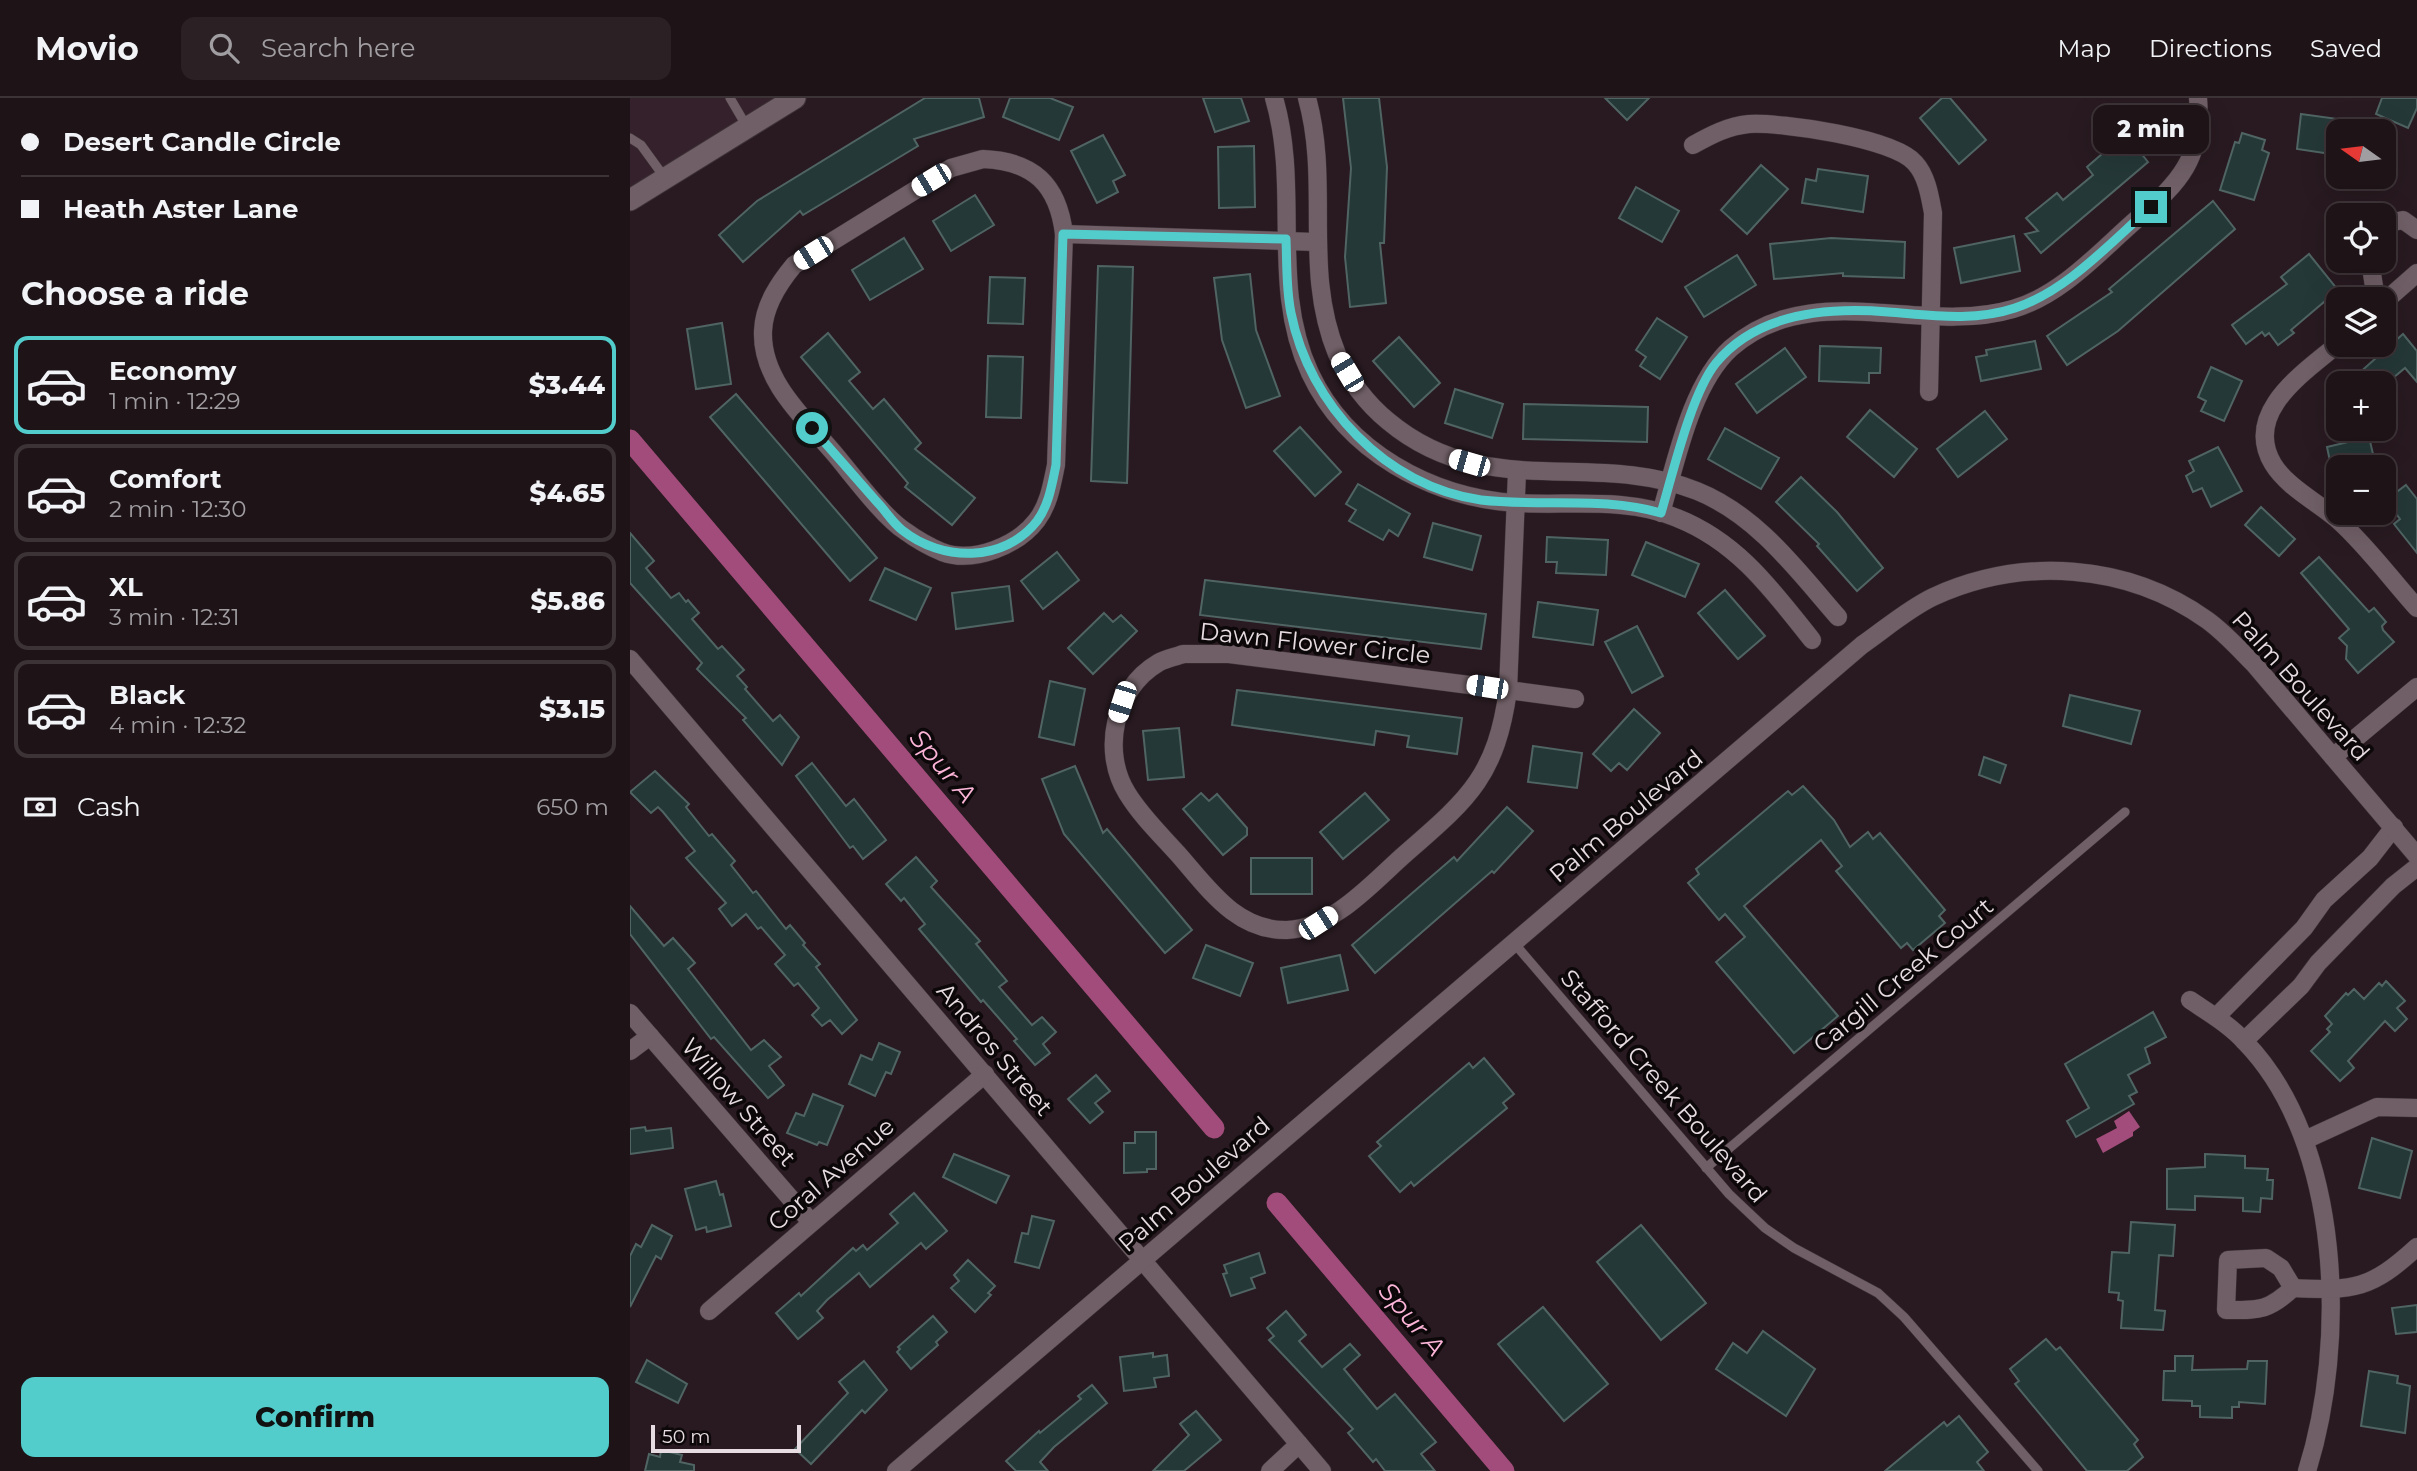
<!DOCTYPE html>
<meta charset="utf-8">
<style>
body{margin:0;font-family:Montserrat,sans-serif;background:#2b2125;color:#f1f3f6;height:100vh;display:flex;flex-direction:column;font-size:26px;white-space:nowrap}
*{box-sizing:border-box;margin:0}
p{font-size:23px;color:#a19ea2}
.icon{flex:none;width:38px;height:38px;fill:none;stroke:currentColor;stroke-width:2;stroke-linecap:round;stroke-linejoin:round}
.map{position:relative;flex:1;overflow:hidden}
.side{display:flex;flex-direction:column;background:#1e1418;width:630px}
.side>*{flex:none}
.guide{display:grid;align-content:center;height:154px;padding:0 21px;background:#1e1418}
.needle{width:46px;rotate:284deg}
.controls{position:absolute;left:1696px;top:21px;display:grid;gap:14px}
.controls a{display:grid;place-items:center;width:70px;height:70px;border-radius:14px;background:#1e1418;box-shadow:0 7px 28px #0002,0 0 0 2px #3c3337;font-size:35px}
.scale{position:absolute;left:21px;bottom:18px;width:150px;box-sizing:border-box;padding-left:7px;border:4px solid #e6dce1;border-top:0;font-size:19px;line-height:24px;white-space:nowrap;color:#e6dce1;-webkit-text-stroke:5px #0c0709;paint-order:stroke}
.end{position:absolute;width:32px;height:32px;margin:-16px;border:9px solid #52cdcc;background:#111;box-shadow:0 0 0 4px #111}
.from{border-radius:50%}
.bubble{position:absolute;height:49px;border-radius:14px;background:#1e1418;box-shadow:0 7px 28px #0002,0 0 0 2px #3c3337;font-size:23px;font-weight:800;line-height:49px;text-align:center}
.car{position:absolute;width:21px;height:42px;margin:-21px -10px;border-radius:9px;box-shadow:0 0 5px 2px #0007;background:linear-gradient(#fff 24%,#345 0 40%,#fff 0 76%,#345 0 86%,#fff 0)}
.guide b{display:flex;align-items:center;gap:24px;height:66px;font-size:26px}
.guide b+b{border-top:2px solid #3c3337}
.guide i{width:18px;height:18px;background:#f1f3f6}
ul{padding:0;list-style:none}
li{display:flex;align-items:center;gap:21px;height:98px;margin:0 14px 10px;padding:0 7px;border:4px solid #3c3337;border-radius:14px}
li div{flex:1}
li b{display:block;font-size:26px}
li em{font-style:normal;font-weight:800}
li.on{border-color:#52cdcc}
li>.icon{width:63px;height:63px;stroke-width:1.5}
h2{padding:0 21px;font-size:32px;line-height:84px}
.pay{display:flex;align-items:center;gap:18px;height:77px;padding:0 21px;font-size:26px}
.pay p{margin-inline-start:auto}
.cta{display:flex;gap:14px;margin-top:auto;padding:14px 21px}
.cta a{flex:1;height:80px;border-radius:14px;background:#52cdcc;color:#111;font-size:28px;font-weight:800;line-height:80px;text-align:center}
header{display:flex;align-items:center;gap:42px;box-sizing:border-box;height:98px;padding:0 35px;background:#1e1418;border-bottom:2px solid #3c3337}
header strong{font-size:33px}
nav{display:flex;gap:38px;margin-inline-start:auto;font-size:24px}
.search{width:490px;height:63px;background:#2b2125;display:flex;align-items:center;gap:18px;box-sizing:border-box;padding:0 24px;border-radius:14px;color:#a19ea2;font-size:26px}
main{display:flex;flex:1;min-height:0}
.map>svg:first-child{display:block}
</style>
<header>
<strong>Movio</strong>
<div class="search"><svg class="icon" aria-label="search" viewBox="0 0 24 24"><circle cx="10" cy="10" r="6"/><path d="M15 15l6 6"/></svg>Search here</div>
<nav><a>Map</a><a>Directions</a><a>Saved</a></nav>
</header>
<main>
<section class="side">
<div class="guide">
<b><i class="from"></i>Desert Candle Circle</b>
<b><i></i>Heath Aster Lane</b>
</div>
<h2>Choose a ride</h2>
<ul>
<li class="on"><svg class="icon" aria-label="car" viewBox="0 0 24 24"><path d="M5 17H2v-5l4-1 3-4h7l3 4 3 1v5h-3M9 17h6M6 11h13"/><circle cx="7" cy="17" r="2"/><circle cx="17" cy="17" r="2"/></svg><div><b>Economy</b><p>1 min · 12:29</p></div><em>$3.44</em></li>
<li><svg class="icon" aria-label="car" viewBox="0 0 24 24"><path d="M5 17H2v-5l4-1 3-4h7l3 4 3 1v5h-3M9 17h6M6 11h13"/><circle cx="7" cy="17" r="2"/><circle cx="17" cy="17" r="2"/></svg><div><b>Comfort</b><p>2 min · 12:30</p></div><em>$4.65</em></li>
<li><svg class="icon" aria-label="car" viewBox="0 0 24 24"><path d="M5 17H2v-5l4-1 3-4h7l3 4 3 1v5h-3M9 17h6M6 11h13"/><circle cx="7" cy="17" r="2"/><circle cx="17" cy="17" r="2"/></svg><div><b>XL</b><p>3 min · 12:31</p></div><em>$5.86</em></li>
<li><svg class="icon" aria-label="car" viewBox="0 0 24 24"><path d="M5 17H2v-5l4-1 3-4h7l3 4 3 1v5h-3M9 17h6M6 11h13"/><circle cx="7" cy="17" r="2"/><circle cx="17" cy="17" r="2"/></svg><div><b>Black</b><p>4 min · 12:32</p></div><em>$3.15</em></li>
</ul>
<div class="pay"><svg class="icon" aria-label="cash" viewBox="0 0 24 24"><path d="M3 7h18v10H3z"/><circle cx="12" cy="12" r="2"/></svg>Cash<p>650 m</p></div>
<div class="cta"><a>Confirm</a></div>
</section>
<div class="map">
<svg width="1787" height="1373" viewBox="0 0 1787 1373">
<rect width="100%" height="100%" fill="#281a20"/>
<polygon fill="#35212b" points="0,0 144,0 0,89"/>
<polygon fill="#a14c7a" points="1499,1013 1510,1029 1503,1034 1503,1038 1473,1055 1466,1041 1487,1030 1484,1023"/>
<g fill="none" stroke-linecap="round" stroke-linejoin="round">
<g stroke="#a14c7a" stroke-width="21">
<polyline points="0,342 584,1030"/>
<polyline points="647,1105 874,1373"/>
</g>
</g>
<g fill="#253838" stroke="#4f6463" stroke-width="2">
<polygon points="295,0 349,0 354,19 284,41 288,48 173,117 170,113 113,164 89,137 127,103"/>
<polygon points="380,0 420,0 443,9 429,42 373,19"/>
<polygon points="573,0 611,0 619,23 585,34"/>
<polygon points="713,0 749,0 757,69 754,145 750,145 756,205 720,209 715,159 721,70"/>
<polygon points="975,0 1019,0 997,22"/>
<polygon points="1312,0 1320,0 1356,42 1329,66 1290,20"/>
<polygon points="1752,0 1787,0 1787,10 1778,30 1746,16"/>
<polygon points="1671,16 1708,21 1708,57 1667,51"/>
<polygon points="1612,35 1635,42 1632,52 1639,55 1624,102 1590,92 1605,44 1609,45"/>
<polygon points="473,37 495,77 483,83 488,94 467,105 441,53"/>
<polygon points="1487,43 1494,51 1502,44 1518,64 1411,155 1395,136 1408,133 1396,120 1427,95 1433,102 1463,77 1457,69"/>
<polygon points="624,48 625,109 589,110 588,49"/>
<polygon points="1131,67 1158,91 1117,136 1091,112"/>
<polygon points="1188,71 1238,78 1233,114 1172,105 1176,81 1186,83"/>
<polygon points="1006,89 1049,113 1032,144 989,120"/>
<polygon points="345,97 364,127 321,153 303,123"/>
<polygon points="1583,103 1605,131 1488,233 1437,267 1417,238 1482,194 1479,191"/>
<polygon points="1384,138 1390,173 1331,185 1324,150"/>
<polygon points="274,140 293,171 240,202 222,172"/>
<polygon points="1201,140 1275,144 1274,180 1213,178 1213,175 1144,181 1140,146"/>
<polygon points="1679,156 1708,192 1661,232 1664,235 1648,247 1639,235 1635,238 1632,234 1616,246 1602,227 1657,186 1651,179"/>
<polygon points="1107,157 1126,187 1074,219 1055,189"/>
<polygon points="468,168 503,169 497,385 461,383"/>
<polygon points="620,176 626,232 650,298 616,310 592,242 584,180"/>
<polygon points="360,179 395,180 393,226 358,225"/>
<polygon points="1027,220 1057,239 1030,281 1010,268 1016,259 1006,252"/>
<polygon points="92,225 101,286 66,291 57,231"/>
<polygon points="198,235 230,274 219,283 243,311 254,301 291,345 285,351 345,400 322,427 275,389 278,385 171,259"/>
<polygon points="1773,236 1787,253 1787,284 1775,270 1757,285 1718,285"/>
<polygon points="769,239 810,285 784,309 743,263"/>
<polygon points="1405,243 1411,271 1351,283 1346,259 1357,257 1356,252"/>
<polygon points="1190,248 1251,250 1250,275 1239,275 1239,285 1189,283"/>
<polygon points="1155,250 1176,279 1127,315 1106,286"/>
<polygon points="358,258 393,259 391,320 356,319"/>
<polygon points="1581,269 1612,283 1594,323 1571,313 1576,303 1568,299"/>
<polygon points="825,291 873,306 862,340 815,325"/>
<polygon points="106,296 247,460 220,483 80,319"/>
<polygon points="894,306 1018,309 1017,344 893,341"/>
<polygon points="1240,312 1287,351 1264,379 1217,339"/>
<polygon points="1355,313 1377,341 1328,379 1307,351"/>
<polygon points="670,329 711,374 685,398 644,353"/>
<polygon points="1095,330 1149,360 1131,391 1078,361"/>
<polygon points="1739,339 1746,369 1717,369 1716,365 1701,368 1697,349"/>
<polygon points="1588,349 1612,393 1581,409 1572,390 1563,394 1556,378 1564,373 1559,363"/>
<polygon points="1171,379 1207,414 1253,470 1227,493 1187,448 1189,446 1146,404"/>
<polygon points="728,386 780,416 768,438 759,432 753,442 719,423 726,412 716,406"/>
<polygon points="1776,387 1787,401 1787,455 1764,426 1770,421 1756,402"/>
<polygon points="1631,409 1665,441 1649,458 1615,427"/>
<polygon points="803,425 851,438 842,472 794,459"/>
<polygon points="0,435 24,463 16,470 41,500 49,495 56,504 58,502 69,515 62,521 88,551 92,548 114,572 107,578 117,589 115,591 143,623 150,617 169,639 152,667 113,622 116,620 67,571 72,565 0,485"/>
<polygon points="917,439 978,442 976,477 926,475 927,464 916,464"/>
<polygon points="1016,444 1069,466 1055,499 1002,477"/>
<polygon points="427,454 449,482 413,511 391,483"/>
<polygon points="1689,459 1739,514 1744,510 1756,524 1752,528 1753,532 1764,544 1728,575 1716,561 1717,548 1709,540 1719,531 1671,475"/>
<polygon points="255,470 301,490 286,522 240,502"/>
<polygon points="575,482 856,516 851,551 570,517"/>
<polygon points="379,488 383,523 326,531 322,495"/>
<polygon points="1095,492 1135,538 1108,561 1068,515"/>
<polygon points="908,504 968,512 963,547 903,539"/>
<polygon points="474,515 483,524 491,517 507,533 463,576 438,550"/>
<polygon points="1007,528 1033,578 1002,595 975,544"/>
<polygon points="420,583 455,591 444,647 409,639"/>
<polygon points="607,592 832,620 827,656 777,649 779,638 746,633 744,647 602,627"/>
<polygon points="1440,597 1510,613 1501,646 1433,628"/>
<polygon points="1004,611 1030,635 997,672 989,665 981,673 963,656"/>
<polygon points="549,630 554,679 518,682 513,633"/>
<polygon points="903,648 952,655 947,690 898,684"/>
<polygon points="1354,659 1376,667 1370,685 1349,677"/>
<polygon points="182,665 216,708 224,701 256,742 233,761 223,748 220,750 166,678"/>
<polygon points="445,668 473,735 477,731 562,832 535,855 434,736 412,681"/>
<polygon points="25,673 59,706 56,709 79,738 82,736 105,763 101,767 123,795 126,793 156,831 160,827 175,845 173,847 190,866 186,869 227,922 212,936 200,922 192,928 182,917 189,910 168,885 164,888 145,866 155,857 131,829 128,831 116,816 102,828 89,811 96,805 56,760 65,753 33,714 28,709 21,715 0,694"/>
<polygon points="1173,688 1204,722 1220,749 1238,734 1243,741 1250,735 1315,812 1309,818 1315,825 1283,852 1277,845 1271,850 1206,773 1212,768 1191,742 1114,808 1208,918 1164,955 1086,864 1115,839 1095,816 1089,822 1058,785 1069,776 1066,771 1158,693 1162,697"/>
<polygon points="571,695 579,703 587,696 617,730 617,737 593,757 553,711"/>
<polygon points="735,695 759,722 713,761 690,734"/>
<polygon points="877,709 903,733 864,775 862,773 745,875 722,847 824,759 827,763"/>
<polygon points="286,759 307,783 301,789 350,843 346,846 377,883 369,889 402,927 412,919 426,934 413,946 420,955 405,967 384,943 387,941 353,902 351,904 289,831 295,826 274,800 271,803 256,786"/>
<rect x="621" y="760" width="61" height="36"/>
<polygon points="0,808 34,848 43,840 65,865 58,871 121,952 134,942 151,959 139,968 154,987 138,1000 84,939 81,941 0,836"/>
<polygon points="576,847 623,865 610,898 563,880"/>
<polygon points="710,857 718,892 658,905 651,870"/>
<polygon points="1756,883 1775,903 1767,910 1777,921 1765,933 1755,923 1718,963 1724,970 1710,983 1681,953 1700,934 1697,931 1702,926 1695,918 1716,895 1718,897 1724,891 1734,901 1749,885 1752,888"/>
<polygon points="1523,914 1536,939 1515,950 1520,965 1498,977 1507,994 1499,998 1504,1006 1446,1039 1437,1023 1459,1010 1435,966"/>
<polygon points="249,945 270,954 261,976 256,974 245,998 219,986 231,957 242,962"/>
<polygon points="854,960 884,996 873,1005 877,1010 784,1088 781,1084 770,1094 739,1058 751,1048 747,1044 839,965 843,970"/>
<polygon points="466,977 480,993 465,1005 473,1014 460,1025 438,1001"/>
<polygon points="183,996 213,1008 197,1047 189,1044 187,1047 157,1035 166,1015 174,1018"/>
<polygon points="15,1029 16,1033 41,1030 43,1050 0,1056 0,1031"/>
<polygon points="505,1034 526,1034 526,1071 517,1071 517,1074 494,1075 494,1045 505,1045"/>
<polygon points="1742,1040 1782,1053 1770,1100 1729,1090"/>
<polygon points="324,1056 379,1078 366,1105 313,1079"/>
<polygon points="1575,1056 1615,1058 1615,1070 1638,1071 1637,1082 1643,1082 1642,1101 1631,1100 1630,1114 1613,1113 1613,1100 1565,1098 1565,1112 1537,1111 1537,1071 1575,1069"/>
<polygon points="86,1083 90,1097 93,1096 101,1128 77,1134 76,1129 66,1132 55,1091"/>
<polygon points="284,1095 317,1133 296,1151 291,1145 240,1189 229,1175 197,1202 187,1213 193,1220 168,1241 146,1215 169,1195 171,1198 223,1150 226,1153 233,1147 237,1152 268,1125 260,1116"/>
<polygon points="402,1118 424,1123 409,1170 385,1164 392,1135 398,1136"/>
<polygon points="1501,1124 1545,1127 1543,1158 1529,1157 1525,1212 1535,1213 1533,1232 1491,1230 1493,1203 1488,1202 1489,1195 1479,1194 1482,1154 1499,1155"/>
<polygon points="22,1127 42,1138 31,1161 26,1158 0,1209 0,1158 6,1146 11,1149"/>
<polygon points="1011,1127 1076,1205 1031,1242 967,1164"/>
<polygon points="629,1155 635,1175 621,1180 625,1190 601,1198 593,1176 597,1175 594,1167"/>
<polygon points="338,1162 365,1188 358,1195 361,1197 345,1214 321,1190 329,1183 324,1177"/>
<polygon points="1787,1207 1787,1234 1766,1236 1762,1210"/>
<polygon points="913,1209 978,1286 934,1323 868,1246"/>
<polygon points="656,1213 676,1237 669,1243 692,1269 720,1246 730,1257 714,1271 747,1311 765,1296 806,1344 791,1356 805,1373 755,1373 746,1361 743,1364 718,1335 723,1331 639,1242 644,1238 637,1230"/>
<polygon points="303,1218 317,1234 306,1244 308,1247 281,1271 267,1254 270,1251 268,1249"/>
<polygon points="1133,1233 1185,1271 1156,1318 1086,1271 1103,1245 1117,1255"/>
<polygon points="1416,1241 1426,1252 1430,1249 1508,1342 1504,1346 1513,1359 1497,1373 1457,1373 1385,1286 1389,1283 1380,1271"/>
<polygon points="523,1255 523,1259 537,1257 539,1278 524,1280 526,1289 494,1293 490,1259"/>
<polygon points="1545,1258 1563,1258 1562,1272 1617,1271 1618,1263 1637,1263 1635,1306 1609,1304 1609,1309 1602,1309 1602,1320 1570,1319 1570,1308 1562,1308 1562,1303 1533,1302 1534,1273 1545,1273"/>
<polygon points="17,1262 57,1286 48,1305 6,1284"/>
<polygon points="234,1263 257,1292 235,1315 232,1312 181,1366 165,1351 218,1295 209,1284"/>
<polygon points="1739,1273 1768,1278 1767,1285 1780,1288 1775,1335 1731,1328"/>
<polygon points="462,1287 477,1305 424,1349 410,1364 418,1373 386,1373 376,1363 409,1333 410,1335 451,1301 448,1298"/>
<polygon points="566,1313 591,1342 554,1373 523,1373 559,1337 550,1326"/>
<polygon points="1329,1318 1358,1354 1347,1364 1354,1373 1255,1373 1314,1324 1317,1328"/>
<polygon points="31,1352 52,1357 50,1364 64,1367 64,1373 15,1373 19,1356 30,1359"/>
</g>
<g fill="none" stroke-linecap="round" stroke-linejoin="round">
<defs>
<g id="lane">
<polyline points="100,0 117,29"/>
<polyline points="0,40 11,47 35,80"/>
<polyline points="884,845 1099,1096 1135,1130 1164,1150 1248,1195 1274,1219 1408,1373"/>
<polyline points="1076,1070 1495,714"/>
</g>
<g id="street">
<path d="M644,0C671,91 639,187 680,275C717,354 801,399 885,405C938,408 997,399 1047,420C1108,444 1143,493 1182,542"/>
<path d="M677,0C701,86 672,171 707,256C718,281 737,306 758,323C856,405 962,351 1067,393C1127,417 1167,472 1208,519"/>
<path d="M1063,47C1081,37 1098,28 1119,26C1151,24 1264,40 1285,65C1297,78 1300,99 1303,115L1299,294"/>
<path d="M353,61C403,63 428,86 434,136L426,367C422,386 419,406 407,422C388,447 344,466 312,454C300,449 286,441 275,433C253,419 221,375 203,354C174,320 131,282 133,233C134,207 149,185 164,167L321,70Z"/>
<polyline points="1754,126 1773,122 1787,132"/>
<polyline points="434,136 686,144"/>
<polyline points="1740,163 1746,201"/>
<polyline points="1754,204 1787,175"/>
<path d="M1708,246C1675,274 1612,314 1643,366C1657,389 1687,404 1708,422C1737,448 1761,481 1787,510"/>
<polyline points="887,374 878,592 945,601"/>
<path d="M1031,415C1046,364 1061,286 1101,250C1182,179 1291,238 1383,211C1432,197 1470,153 1507,121C1550,84 1573,60 1568,0"/>
<path d="M553,556H599L878,592C866,679 838,701 775,756C742,785 704,830 657,832C606,833 578,790 548,756C531,737 511,718 497,695C471,653 484,591 528,565C535,561 545,559 553,556Z"/>
<polyline points="0,561 692,1373"/>
<polyline points="1703,659 1787,589"/>
<path d="M1560,902C1579,915 1600,927 1615,944C1713,1045 1717,1246 1677,1373"/>
<polyline points="0,915 181,1124"/>
<polyline points="1586,919 1674,830 1694,802 1740,760 1764,729"/>
<polyline points="1614,943 1671,888 1688,865 1763,788 1787,769"/>
<polyline points="0,953 20,938"/>
<polyline points="1675,1042 1747,1009 1787,1010"/>
<path d="M1636,1160L1651,1170L1663,1190C1638,1213 1630,1212 1596,1212L1598,1162Z"/>
<path d="M1663,1190C1725,1193 1741,1191 1787,1149"/>
<polyline points="79,1213 355,976"/>
<path d="M266,1373L1232,547C1255,531 1278,511 1303,499C1392,458 1497,465 1577,522C1595,535 1609,551 1624,566L1787,758"/>
<polyline points="640,1373 669,1346"/>
</g>
<polyline id="secondary" points="0,102 165,0"/>
</defs>
<use href="#lane" stroke="#3f3439" stroke-width="10"/>
<use href="#street" stroke="#3f3439" stroke-width="19"/>
<use href="#secondary" stroke="#3f3439" stroke-width="23"/>
<use href="#lane" stroke="#705f66" stroke-width="9"/>
<use href="#street" stroke="#705f66" stroke-width="18"/>
<use href="#secondary" stroke="#705f66" stroke-width="21"/>
</g>
<g fill="none" stroke-linecap="round" stroke-linejoin="round">
<path stroke="#52cdcc" stroke-width="9" d="M182,330C204,355 225,379 247,404C255,412 262,424 272,432C312,464 374,465 407,423C419,407 422,386 426,367L433,136L656,141C657,166 656,191 661,215C679,306 756,389 851,402C910,409 974,398 1031,415C1043,375 1061,296 1086,265C1127,215 1198,209 1258,214C1299,217 1344,224 1385,210C1437,193 1480,145 1521,109"/>
</g>
<g text-anchor="middle" dominant-baseline="central" stroke-width="7" stroke-linejoin="round" paint-order="stroke">
<g font-size="24" fill="#e6dce1" stroke="#0c0709">
<text transform="translate(685 545) rotate(6)">Dawn Flower Circle</text>
<text transform="translate(1671 588) rotate(48)">Palm Boulevard</text>
<text transform="translate(996 718) rotate(-40)">Palm Boulevard</text>
<text transform="translate(1273 877) rotate(-40)">Cargill Creek Court</text>
<text transform="translate(365 951) rotate(50)">Andros Street</text>
<text transform="translate(1034 988) rotate(49)">Stafford Creek Boulevard</text>
<text transform="translate(109 1004) rotate(49)">Willow Street</text>
<text transform="translate(201 1076) rotate(-41)">Coral Avenue</text>
<text transform="translate(564 1086) rotate(-41)">Palm Boulevard</text>
</g>
<g font-size="26" font-style="italic" fill="#fcb5d8" stroke="#0c0709">
<text transform="translate(313 668) rotate(50)">Spur A</text>
<text transform="translate(782 1221) rotate(50)">Spur A</text>
</g>
</g>
</svg>
<div class="controls">
<a><svg class="needle" viewBox="-14 -14 28 28"><path d="M0-13l5 13h-10z" fill="#e53935"/><path d="M0 13l5-13h-10z" fill="#a19ea2"/></svg></a>
<a><svg class="icon" aria-label="locate" viewBox="0 0 24 24"><circle cx="12" cy="12" r="6"/><path d="M12 2v4M12 18v4M2 12h4M18 12h4"/></svg></a>
<a><svg class="icon" aria-label="layers" viewBox="0 0 24 24"><path d="M12 4l9 5-9 5-9-5zM3 14l9 5 9-5"/></svg></a>
<a>+</a>
<a>−</a>
</div>
<div class="scale">50 m</div>
<i class="end from" style="left:182px;top:330px"></i>
<i class="end" style="left:1521px;top:109px"></i>
<div class="bubble" style="left:1463px;top:7px;width:116px">2 min</div>
<i class="car" style="left:301px;top:82px;rotate:239deg"></i>
<i class="car" style="left:183px;top:155px;rotate:238deg"></i>
<i class="car" style="left:717px;top:274px;rotate:329deg"></i>
<i class="car" style="left:839px;top:365px;rotate:286deg"></i>
<i class="car" style="left:857px;top:589px;rotate:279deg"></i>
<i class="car" style="left:492px;top:604px;rotate:198deg"></i>
<i class="car" style="left:688px;top:825px;rotate:57deg"></i>
</div>
</main>
